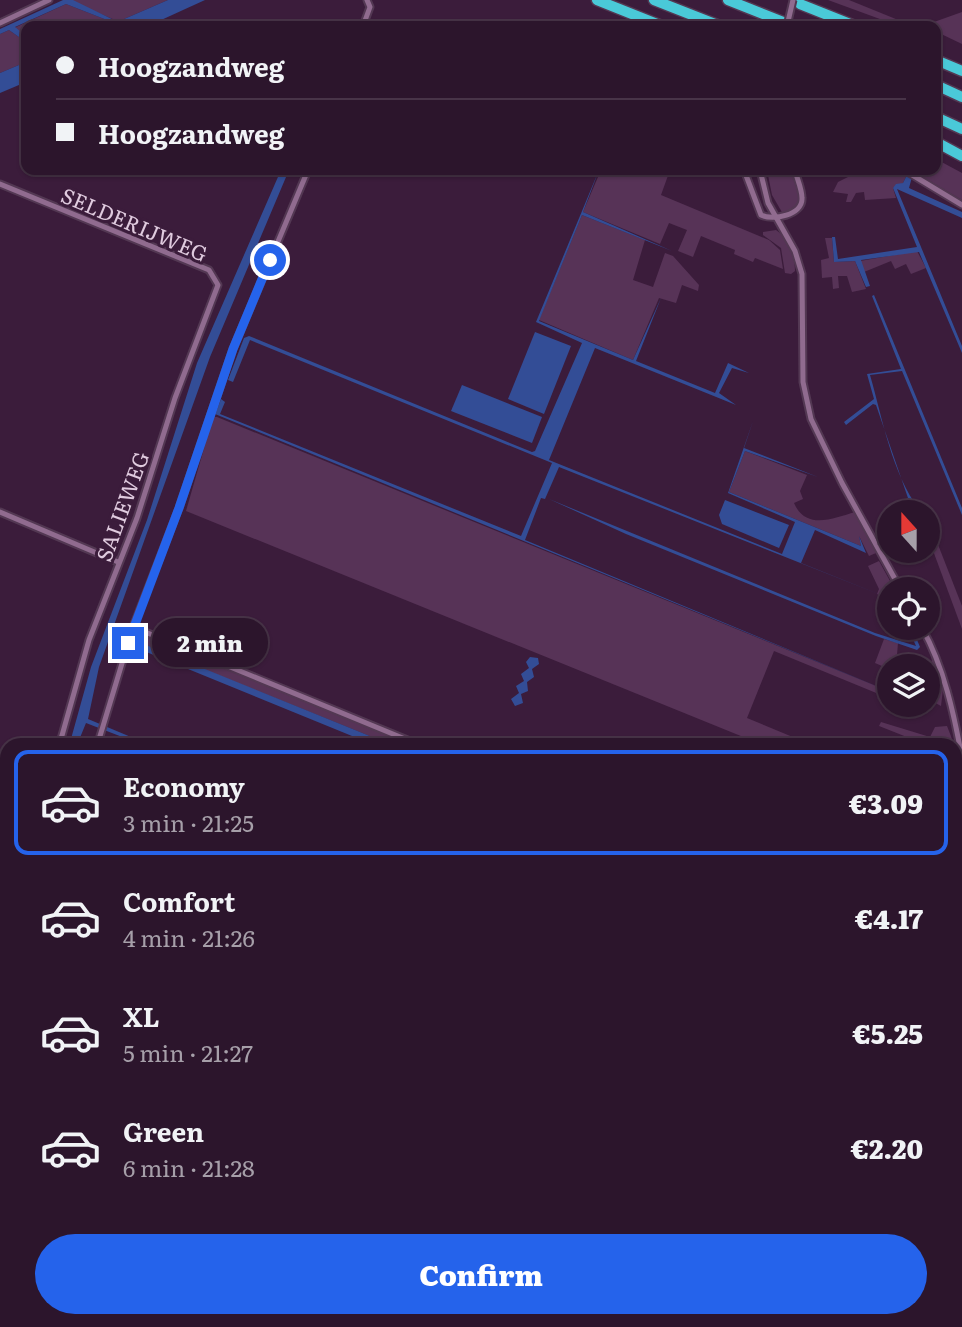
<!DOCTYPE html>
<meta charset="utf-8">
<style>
body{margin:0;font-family:Literata,serif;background:#341e34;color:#f1f3f6;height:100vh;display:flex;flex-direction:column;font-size:26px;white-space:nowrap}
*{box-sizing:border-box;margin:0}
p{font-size:23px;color:#a69fa9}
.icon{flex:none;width:38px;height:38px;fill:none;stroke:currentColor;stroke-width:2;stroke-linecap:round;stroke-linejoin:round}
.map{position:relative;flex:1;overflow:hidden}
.side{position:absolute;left:0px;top:738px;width:962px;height:590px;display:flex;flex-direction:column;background:#2c152c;border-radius:21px 21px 0 0;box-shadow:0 2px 5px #0004,0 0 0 2px #483448}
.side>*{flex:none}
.banner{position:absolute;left:21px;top:21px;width:920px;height:154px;border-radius:14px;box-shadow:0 2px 5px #0004,0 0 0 2px #483448;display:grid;align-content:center;height:154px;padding:0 35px;background:#2c152c}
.needle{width:46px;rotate:339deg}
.buttons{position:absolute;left:877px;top:500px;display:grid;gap:14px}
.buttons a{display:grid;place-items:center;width:63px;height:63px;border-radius:50%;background:#2c152c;box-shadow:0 2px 5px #0004,0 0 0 2px #483448;font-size:35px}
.end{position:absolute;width:32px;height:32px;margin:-16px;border:9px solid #2563eb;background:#fff;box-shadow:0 0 0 4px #fff}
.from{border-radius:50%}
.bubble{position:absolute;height:49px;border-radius:24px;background:#2c152c;box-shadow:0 2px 5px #0004,0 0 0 2px #483448;font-size:23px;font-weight:800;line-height:49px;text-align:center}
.banner b{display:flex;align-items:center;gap:24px;height:66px;font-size:26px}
.banner b+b{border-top:2px solid #483448}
.banner i{width:18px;height:18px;background:#f1f3f6}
ul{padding:12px 0 0;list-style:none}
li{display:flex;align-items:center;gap:21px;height:105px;margin:0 14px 10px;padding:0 21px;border:4px solid transparent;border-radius:14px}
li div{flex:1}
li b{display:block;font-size:26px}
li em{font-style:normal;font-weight:800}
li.on{border-color:#2563eb}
li>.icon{width:63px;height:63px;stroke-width:1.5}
.button{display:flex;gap:14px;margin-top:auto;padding:14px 35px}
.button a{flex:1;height:80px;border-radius:42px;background:#2563eb;color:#fff;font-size:28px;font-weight:800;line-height:80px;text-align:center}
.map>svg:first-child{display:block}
</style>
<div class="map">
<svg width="962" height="1327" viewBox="0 0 962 1327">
<rect width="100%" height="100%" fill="#3b1c3b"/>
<g fill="#573357">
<polygon points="73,0 168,0 108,26 26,26 26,36 14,28 66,4 112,22 115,20 70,1"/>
<polygon points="828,0 849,0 913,26 899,26"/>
<polygon points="962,12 962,44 937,32 934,22"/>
<polygon points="9,30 26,42 26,62 0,73 0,34"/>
<polygon points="936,159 962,173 962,200 911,170 936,170"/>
<polygon points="601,170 670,170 661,195 769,240 780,250 783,269 755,258 753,262 734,254 735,250 701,236 693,257 678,251 687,230 669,223 660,244 583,212"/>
<polygon points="767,170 794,170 801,195 795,209 783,214 772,195"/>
<polygon points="854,170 898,170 907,175 903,183 893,188 896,198 865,200 864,192 856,193 851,202 846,202 848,194 833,192 838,182 856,173"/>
<polygon points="582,215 645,240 633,280 653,287 665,253 673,256 699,285 698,291 682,285 676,303 659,298 633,360 539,320"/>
<path d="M776,230C788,238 795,256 795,271L791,274L785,273L781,248L763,235V232Z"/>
<polygon points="825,238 832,238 834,262 855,261 866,289 852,292 847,276 838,276 839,288 833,289 832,277 822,278 821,260 829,258"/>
<polygon points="917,251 926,268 911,274 906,264 895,269 891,261 864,272 860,261"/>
<polygon points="213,417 217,417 886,690 889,691 886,697 774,651 747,718 812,745 763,745 186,511"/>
<path d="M745,451L807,475L800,491L803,499L794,503C806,531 834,518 855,512L876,553L869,556L859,536L861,546L729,492Z"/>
<polygon points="928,519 962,606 962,629 928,537"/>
<polygon points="879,561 895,590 889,590 889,601 877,594 879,589 868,566"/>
<polygon points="136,633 412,745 392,745 141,644 140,646 133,644"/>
<polygon points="884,639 898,643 896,667 889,669 875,663"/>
<polygon points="931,649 943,689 941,706 928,699 928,667 923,667 932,664"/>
<path d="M881,722L930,737L935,727L947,726C962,761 962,795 962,832L956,829V746L927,745L879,726Z"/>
<polygon points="956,1186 962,1186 962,1327 339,1327 337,1321 956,1321"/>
<polygon points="10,1321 120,1321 119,1327 7,1327"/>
<polygon points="229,1321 329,1321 331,1327 227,1327"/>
</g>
<g fill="#334d96">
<polygon points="63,0 73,0 116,21 112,22 66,4 15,27 26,36 26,42 9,30 0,34 0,29"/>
<polygon points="168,0 205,0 148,26 108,26"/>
<polygon points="26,62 26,82 0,93 0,73"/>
<polygon points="281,170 289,170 210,357 99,667 88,719 150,745 143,745 86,723 77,745 69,746 91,667 147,520 197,363"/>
<polygon points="599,170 583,212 672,251 582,215 539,321 633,360 661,298 636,361 715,393 728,363 749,373 732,368 719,393 736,405 595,348 549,460 782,554 795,522 728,493 753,421 744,448 818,477 745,451 729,492 861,546 859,536 866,553 815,530 801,563 886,597 559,467 545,499 541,498 525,540 886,690 215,414 221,399 225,402 220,414 521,536 552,463 250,340 233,382 228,380 244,338 249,336 532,452 535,451 582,343 536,322"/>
<polygon points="907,175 912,177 909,188 962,212 962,218 897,189 962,346 962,353 919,252 861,260 870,286 866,287 855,261 834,262 832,237 835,237 838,259 917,247 893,188 896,184 903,183"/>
<path d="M874,295L962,508V515L902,371L870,375C883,420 892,476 922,513H914L909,503L892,512L890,509L908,498L876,405L873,404L846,425L844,422L874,399L867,374L901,369L872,296Z"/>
<polygon points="535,332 571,346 544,414 508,399"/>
<polygon points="462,385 542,417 532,443 451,411"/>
<polygon points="549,499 875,633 916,646 908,628 912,628 920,647 917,650 876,636 626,534"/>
<polygon points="725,500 789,525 779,548 722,524 719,515"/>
<polygon points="141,643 392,745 374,745 357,738 352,745 355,738 352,736 139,649"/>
<polygon points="530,657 538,658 539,664 532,669 534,677 527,682 528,691 521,694 523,703 515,706 511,699 519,693 516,686 524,681 521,674 529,668 526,662"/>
<polygon points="962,1078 962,1172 956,1172 956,1079"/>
<polygon points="120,1321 229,1321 227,1327 119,1327"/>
</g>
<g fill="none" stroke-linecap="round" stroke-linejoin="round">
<defs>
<g id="street">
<polyline points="0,23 49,0"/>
<polyline points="363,26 370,7 367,0"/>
<polyline points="308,170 233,349 179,508 133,627 422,746"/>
<path d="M744,170L761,215C773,221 803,215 802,198C802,189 797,179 795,170"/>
<polyline points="760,170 768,203 795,251 802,274 803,382 811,419 842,483 901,590"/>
<polyline points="904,170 962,205"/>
<polyline points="0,184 209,270 218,285 175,398 137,518 89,640 59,746"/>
<polyline points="0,512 118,562"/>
<path d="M922,628C944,667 954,714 962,758"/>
<polyline points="97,746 133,627"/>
<polyline points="0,855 7,858"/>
<polyline points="956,998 962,1001"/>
<polyline points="956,1180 962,1181"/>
<polyline points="333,1321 336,1327"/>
<polyline points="5,1327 8,1321"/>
</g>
<g id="secondary">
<polyline points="956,972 962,973"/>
<polyline points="0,1143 7,1147"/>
</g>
<g id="highway">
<polyline points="597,0 662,26"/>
<polyline points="654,0 720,26"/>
<polyline points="728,0 783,22"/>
<polyline points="800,4 855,26"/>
<polyline points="936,60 962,71"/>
<polyline points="936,85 962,97"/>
<polyline points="936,117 962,129"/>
<polyline points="936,142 962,156"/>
</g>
</defs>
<use href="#street" stroke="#533853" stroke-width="9"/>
<use href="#secondary" stroke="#533853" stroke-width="11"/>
<use href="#highway" stroke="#533853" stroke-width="13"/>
<use href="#street" stroke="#906b8f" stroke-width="5"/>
<use href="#secondary" stroke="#7b87a5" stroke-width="8"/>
<use href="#highway" stroke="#4ac9d8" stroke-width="10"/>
<defs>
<polyline id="street-bridge" points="787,26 793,0"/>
</defs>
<use href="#street-bridge" stroke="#533853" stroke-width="9" stroke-linecap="butt"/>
<use href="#street-bridge" stroke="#906b8f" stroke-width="5"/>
</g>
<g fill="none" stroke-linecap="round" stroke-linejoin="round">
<polyline stroke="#2563eb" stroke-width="9" points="128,643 179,508 233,349 270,260"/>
</g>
<g text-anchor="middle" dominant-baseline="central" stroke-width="6" stroke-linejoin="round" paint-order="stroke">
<g font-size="21" fill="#e0cbdf" stroke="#3b1c3b">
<text transform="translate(135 223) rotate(23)">SELDERIJWEG</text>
<text transform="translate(121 506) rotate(-70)">SALIEWEG</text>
</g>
</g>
</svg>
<div class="buttons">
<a><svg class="needle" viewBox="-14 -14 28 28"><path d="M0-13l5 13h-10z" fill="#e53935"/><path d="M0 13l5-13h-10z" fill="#a69fa9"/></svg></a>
<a><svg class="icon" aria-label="locate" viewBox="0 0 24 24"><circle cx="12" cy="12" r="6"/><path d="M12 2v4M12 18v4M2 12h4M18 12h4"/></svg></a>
<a><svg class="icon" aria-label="layers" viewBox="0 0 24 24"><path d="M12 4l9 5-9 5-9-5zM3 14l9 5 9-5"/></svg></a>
</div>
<i class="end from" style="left:270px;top:260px"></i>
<i class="end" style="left:128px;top:643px"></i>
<div class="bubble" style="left:152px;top:618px;width:116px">2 min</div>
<div class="banner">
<b><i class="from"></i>Hoogzandweg</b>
<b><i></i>Hoogzandweg</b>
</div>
<section class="side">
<ul>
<li class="on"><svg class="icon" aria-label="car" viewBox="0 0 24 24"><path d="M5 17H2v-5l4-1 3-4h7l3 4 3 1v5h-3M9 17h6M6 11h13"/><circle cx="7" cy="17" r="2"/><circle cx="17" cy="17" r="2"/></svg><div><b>Economy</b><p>3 min · 21:25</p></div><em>€3.09</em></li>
<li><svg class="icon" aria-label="car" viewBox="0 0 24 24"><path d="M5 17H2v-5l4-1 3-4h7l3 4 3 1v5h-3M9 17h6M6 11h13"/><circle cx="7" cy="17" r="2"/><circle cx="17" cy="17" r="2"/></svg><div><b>Comfort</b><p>4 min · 21:26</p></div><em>€4.17</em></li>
<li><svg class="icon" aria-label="car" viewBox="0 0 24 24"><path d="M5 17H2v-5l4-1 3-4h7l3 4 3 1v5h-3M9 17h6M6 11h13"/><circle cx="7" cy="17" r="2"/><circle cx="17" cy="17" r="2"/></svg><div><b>XL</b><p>5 min · 21:27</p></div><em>€5.25</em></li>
<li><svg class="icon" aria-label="car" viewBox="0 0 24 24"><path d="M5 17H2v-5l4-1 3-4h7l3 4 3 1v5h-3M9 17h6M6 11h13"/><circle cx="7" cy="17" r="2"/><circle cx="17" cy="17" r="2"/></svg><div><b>Green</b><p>6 min · 21:28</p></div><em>€2.20</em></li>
</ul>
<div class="button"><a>Confirm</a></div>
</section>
</div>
